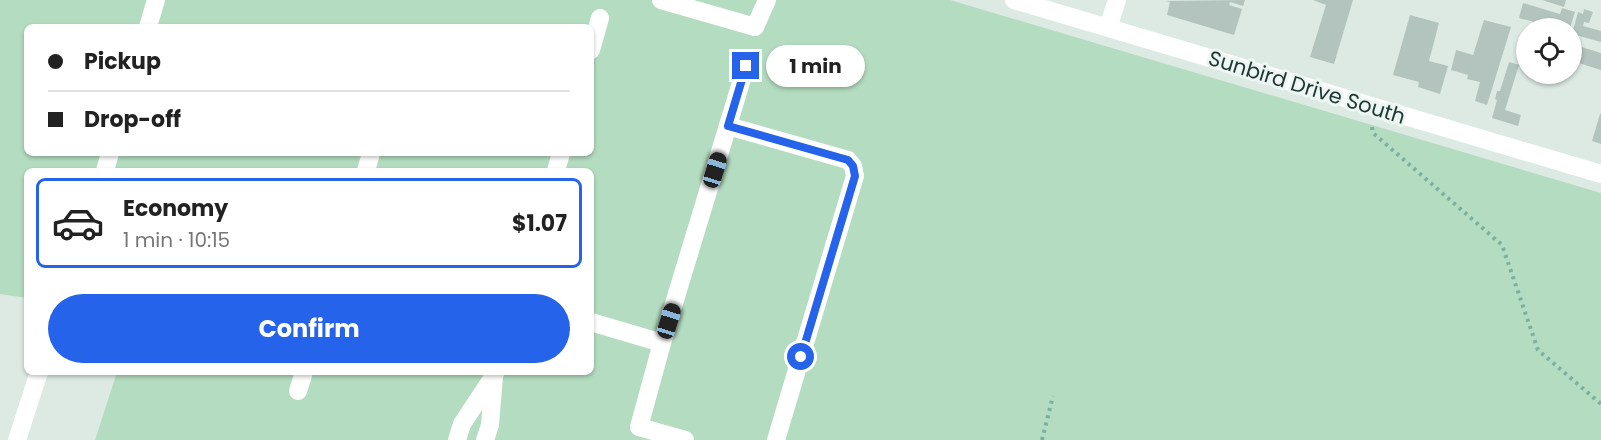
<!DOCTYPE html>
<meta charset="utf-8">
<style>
body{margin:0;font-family:Poppins,sans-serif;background:#f2f2f2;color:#222;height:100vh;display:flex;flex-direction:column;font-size:22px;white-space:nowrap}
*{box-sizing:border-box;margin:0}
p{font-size:20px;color:#767676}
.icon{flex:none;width:33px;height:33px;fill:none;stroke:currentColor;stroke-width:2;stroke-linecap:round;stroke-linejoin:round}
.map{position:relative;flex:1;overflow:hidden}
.side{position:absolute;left:24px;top:168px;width:570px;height:207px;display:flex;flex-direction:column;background:#fff;border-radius:9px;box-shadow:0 2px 4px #0004}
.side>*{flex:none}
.guide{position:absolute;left:24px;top:24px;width:570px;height:132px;border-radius:9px;box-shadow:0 2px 4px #0004;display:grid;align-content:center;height:132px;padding:0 24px;background:#fff}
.tools{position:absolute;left:1516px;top:18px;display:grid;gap:12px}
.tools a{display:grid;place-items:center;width:66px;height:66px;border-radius:50%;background:#fff;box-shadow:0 2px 4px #0004;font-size:30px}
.end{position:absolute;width:27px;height:27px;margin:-14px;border:8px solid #2563eb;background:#fff;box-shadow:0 0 0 3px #fff}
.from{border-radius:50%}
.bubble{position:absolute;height:42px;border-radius:21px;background:#fff;box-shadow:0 2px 4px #0004;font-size:20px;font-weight:700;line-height:42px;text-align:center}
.car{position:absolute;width:18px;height:36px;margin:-18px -9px;border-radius:8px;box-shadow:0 0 4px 2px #0007;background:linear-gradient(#222 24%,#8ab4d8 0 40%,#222 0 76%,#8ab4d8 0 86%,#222 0)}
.guide b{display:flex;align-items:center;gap:21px;height:57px;font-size:22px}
.guide b+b{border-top:2px solid #e0e0e0}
.guide i{width:15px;height:15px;background:#222}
ul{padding:10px 0 0;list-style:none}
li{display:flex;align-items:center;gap:18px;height:90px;margin:0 12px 9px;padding:0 12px;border:3px solid #e0e0e0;border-radius:9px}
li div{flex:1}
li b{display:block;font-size:22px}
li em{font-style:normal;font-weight:700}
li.selected{border-color:#2563eb}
li>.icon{width:54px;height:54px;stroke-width:1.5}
.button{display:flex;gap:12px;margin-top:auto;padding:12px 24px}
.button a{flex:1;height:69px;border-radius:36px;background:#2563eb;color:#fff;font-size:24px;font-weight:700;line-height:69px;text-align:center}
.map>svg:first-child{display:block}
</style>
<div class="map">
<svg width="1601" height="440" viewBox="0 0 1601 440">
<rect width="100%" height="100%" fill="#ddeae4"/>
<path fill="#b4dcc0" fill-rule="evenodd" d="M0,0H950L1601,193V440H95L117,372H591V171H27V298L0,294ZM27,27H591V153H27Z"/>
<g fill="#b2c4bd">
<polygon points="1245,0 1243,6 1230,2 1229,5 1242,9 1234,35 1167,15 1170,2 1165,1"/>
<polygon points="1313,0 1353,0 1334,64 1310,57 1326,5"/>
<polygon points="1542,0 1566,0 1564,7"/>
<polygon points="1523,3 1560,14 1562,8 1575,12 1570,28 1556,28 1519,18"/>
<polygon points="1584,9 1593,12 1589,23 1584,22 1583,26 1601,31 1601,42 1572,34 1578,12 1583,14"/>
<polygon points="1410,15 1439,23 1429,61 1448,66 1440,94 1418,87 1419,82 1393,75"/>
<polygon points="1484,20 1511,27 1487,105 1475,101 1480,82 1467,79 1468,75 1451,70 1456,50 1473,55"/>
<polygon points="1572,44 1601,53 1601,70 1572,61"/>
<polygon points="1509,62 1519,65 1505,110 1521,115 1518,126 1492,118 1497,100 1495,99 1497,91 1500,91"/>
<polygon points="1600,114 1601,114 1601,144 1592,141"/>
</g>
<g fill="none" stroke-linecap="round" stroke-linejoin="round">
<g stroke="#7cafa0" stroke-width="4" stroke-dasharray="3 4.5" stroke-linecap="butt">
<polyline points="1372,127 1373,133 1502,245 1538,350 1601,404"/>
<polyline points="1042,440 1053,396"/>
</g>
<g stroke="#fff" stroke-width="18">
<polyline points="661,0 755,27 767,0"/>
<polyline points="1014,0 1601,174"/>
<polyline points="148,27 156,0"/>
<polyline points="1108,28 1117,0"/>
<polyline points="591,50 600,18"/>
<polyline points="728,126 848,160 853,166 855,176 776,440"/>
<polyline points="105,171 110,153"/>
<polyline points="366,171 371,153"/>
<polyline points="556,171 561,153"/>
<polyline points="591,322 662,343 639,427 685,440"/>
<polyline points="662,343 746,66"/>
<polyline points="298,391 304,372"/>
<polyline points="17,440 39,372"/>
<polyline points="457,440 462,424 495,374"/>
<polyline points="485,440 490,425 494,376"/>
</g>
</g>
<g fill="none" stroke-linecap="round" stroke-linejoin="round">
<polyline stroke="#2563eb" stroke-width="8" points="746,66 728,126 848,160 853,166 855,176 801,357"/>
</g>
<g text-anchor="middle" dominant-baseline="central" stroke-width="6" stroke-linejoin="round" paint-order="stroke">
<g font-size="21" fill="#1e3933" stroke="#edf6f2">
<text transform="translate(1307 87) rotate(17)">Sunbird Drive South</text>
</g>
</g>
</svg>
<div class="tools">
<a><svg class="icon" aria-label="locate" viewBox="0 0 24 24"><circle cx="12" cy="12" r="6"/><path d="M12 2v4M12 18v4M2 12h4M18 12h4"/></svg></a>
</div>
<i class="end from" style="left:801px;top:357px"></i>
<i class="end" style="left:746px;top:66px"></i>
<div class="bubble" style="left:766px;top:45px;width:99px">1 min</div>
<i class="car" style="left:715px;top:170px;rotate:17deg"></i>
<i class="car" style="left:669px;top:321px;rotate:17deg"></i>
<div class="guide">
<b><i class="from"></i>Pickup</b>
<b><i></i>Drop-off</b>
</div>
<section class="side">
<ul>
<li class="selected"><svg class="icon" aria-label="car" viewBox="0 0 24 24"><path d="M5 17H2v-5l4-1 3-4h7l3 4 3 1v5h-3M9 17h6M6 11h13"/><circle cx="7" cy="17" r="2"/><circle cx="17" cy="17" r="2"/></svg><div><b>Economy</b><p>1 min · 10:15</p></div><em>$1.07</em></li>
</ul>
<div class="button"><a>Confirm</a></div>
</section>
</div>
